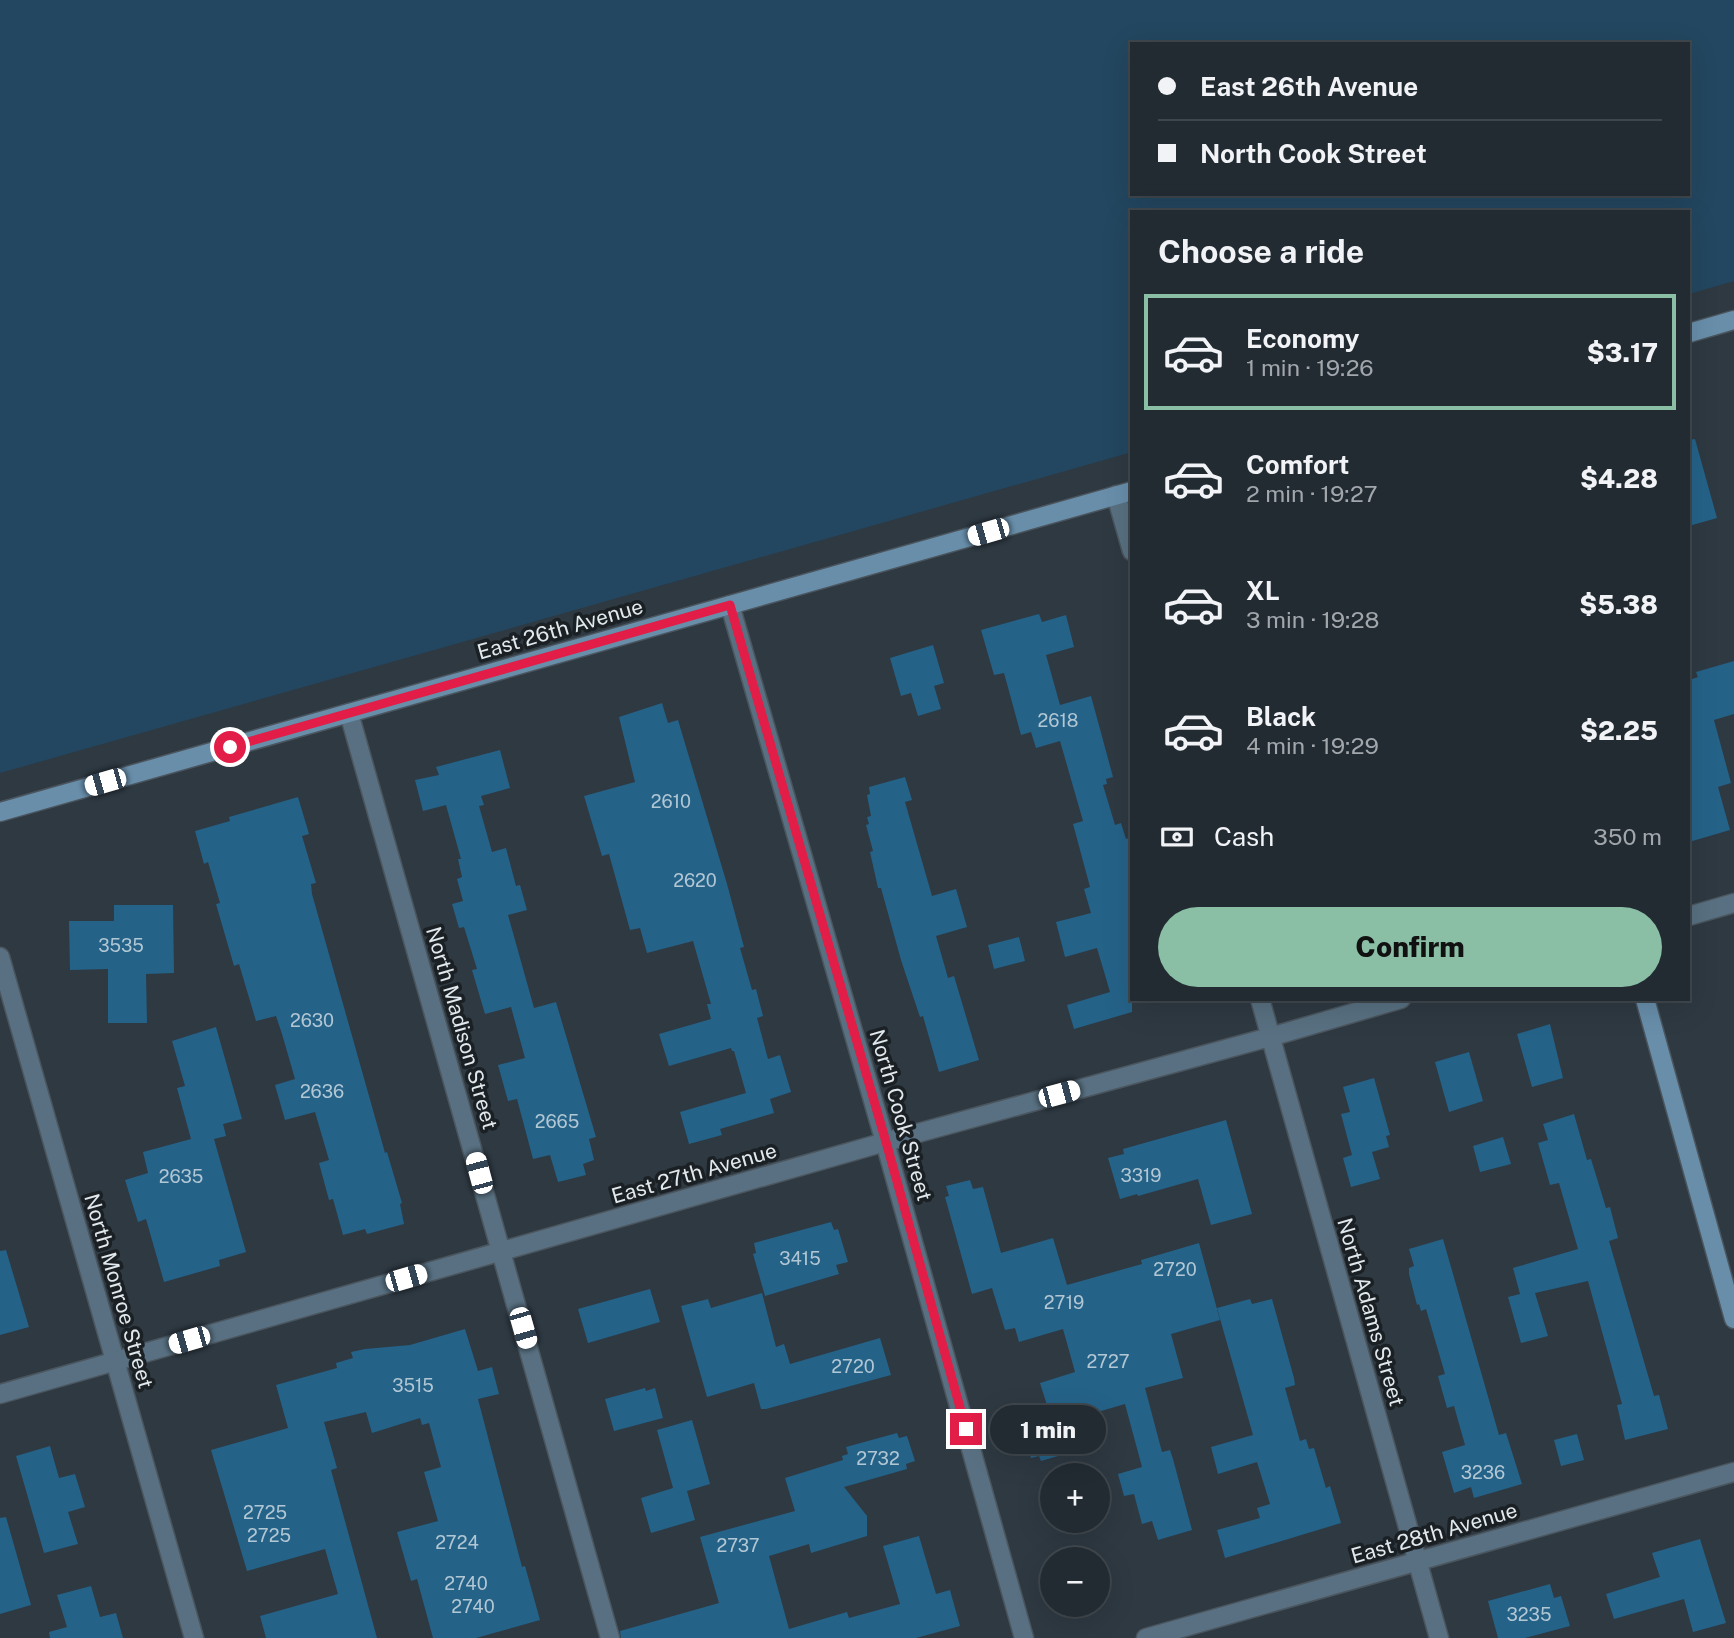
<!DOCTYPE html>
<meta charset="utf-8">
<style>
body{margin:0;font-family:"Public Sans",sans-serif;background:#2a333a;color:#f1f3f6;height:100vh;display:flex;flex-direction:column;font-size:26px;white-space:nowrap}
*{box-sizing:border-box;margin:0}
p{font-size:23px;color:#a2a7ac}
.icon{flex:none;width:38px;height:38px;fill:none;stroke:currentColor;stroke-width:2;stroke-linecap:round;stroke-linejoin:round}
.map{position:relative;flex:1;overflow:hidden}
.details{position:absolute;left:1130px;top:210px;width:560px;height:791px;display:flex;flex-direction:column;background:#222b32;border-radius:0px;box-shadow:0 7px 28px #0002,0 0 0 2px #3f474d}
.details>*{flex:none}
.top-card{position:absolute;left:1130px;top:42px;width:560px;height:154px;border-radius:0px;box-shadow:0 7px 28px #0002,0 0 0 2px #3f474d;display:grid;align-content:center;height:154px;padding:0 28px;background:#222b32}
.fabs{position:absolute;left:1040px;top:1463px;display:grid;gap:14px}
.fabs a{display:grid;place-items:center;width:70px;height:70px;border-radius:50%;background:#222b32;box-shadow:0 7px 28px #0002,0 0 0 2px #3f474d;font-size:35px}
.end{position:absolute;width:32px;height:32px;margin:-16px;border:9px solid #e11d48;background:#fff;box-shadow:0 0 0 4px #fff}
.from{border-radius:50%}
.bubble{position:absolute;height:49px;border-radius:24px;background:#222b32;box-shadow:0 7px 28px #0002,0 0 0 2px #3f474d;font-size:23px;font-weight:800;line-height:49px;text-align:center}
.car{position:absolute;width:21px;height:42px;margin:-21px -10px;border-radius:9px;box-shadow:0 0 5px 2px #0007;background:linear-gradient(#fff 24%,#345 0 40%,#fff 0 76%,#345 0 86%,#fff 0)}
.top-card b{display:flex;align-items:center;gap:24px;height:66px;font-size:26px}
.top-card b+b{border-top:2px solid #3f474d}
.top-card i{width:18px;height:18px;background:#f1f3f6}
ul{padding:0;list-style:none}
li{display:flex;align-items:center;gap:21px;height:116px;margin:0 14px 10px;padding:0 14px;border:4px solid transparent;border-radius:0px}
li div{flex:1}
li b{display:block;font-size:26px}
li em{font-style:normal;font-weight:800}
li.active{border-color:#8abfa5}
li>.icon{width:63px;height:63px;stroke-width:1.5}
h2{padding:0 28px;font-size:32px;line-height:84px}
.pay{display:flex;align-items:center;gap:18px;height:77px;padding:0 28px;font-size:26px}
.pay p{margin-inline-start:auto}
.cta{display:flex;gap:14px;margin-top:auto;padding:14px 28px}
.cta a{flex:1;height:80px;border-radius:42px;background:#8abfa5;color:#111;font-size:28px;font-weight:800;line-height:80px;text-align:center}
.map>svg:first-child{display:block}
</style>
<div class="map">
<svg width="1734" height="1638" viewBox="0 0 1734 1638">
<rect width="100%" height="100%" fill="#2e3942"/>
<path fill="#234760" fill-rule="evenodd" d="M0,0H1734V281L1689,294V212H1132V452L0,773ZM1132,44H1689V194H1132Z"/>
<g fill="#256288">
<polygon points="1695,439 1717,518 1689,526 1689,440"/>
<polygon points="1039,614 1042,622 1066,615 1074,647 1046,655 1060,705 1091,696 1113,777 1106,779 1107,784 1103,785 1115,825 1121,823 1126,839 1132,837 1132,1012 1074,1029 1067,1005 1110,992 1097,948 1065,957 1056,922 1091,913 1084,889 1090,887 1073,824 1083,821 1060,741 1036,748 1031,732 1021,735 1004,673 994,675 981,630"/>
<polygon points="933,645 944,683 934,686 941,709 918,716 911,693 901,696 890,658"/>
<polygon points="1734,661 1734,714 1714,720 1731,783 1718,787 1730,830 1689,842 1689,680 1698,677 1696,672"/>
<polygon points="662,703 668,723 678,720 727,884 744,947 740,948 752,990 756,989 763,1016 757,1018 768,1059 780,1055 791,1092 770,1099 774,1113 720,1129 722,1135 689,1144 680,1112 746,1093 734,1051 732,1051 731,1048 669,1066 659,1034 711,1019 707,1004 711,1004 693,941 647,953 640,928 630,930 609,854 602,856 584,796 635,782 619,717"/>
<polygon points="500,750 510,788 481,796 484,805 479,806 492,852 506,848 516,886 520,885 527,910 508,915 534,1008 556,1002 596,1137 589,1139 594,1160 583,1164 586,1175 558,1182 550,1155 533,1159 517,1099 508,1101 498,1065 525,1058 511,1007 485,1014 472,970 477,969 464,927 459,928 452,904 463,901 457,879 462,877 458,859 461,859 446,805 423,811 415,780 439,775 436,767"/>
<polygon points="905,777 912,800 905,802 932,896 956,889 967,927 936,936 948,978 954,976 979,1060 939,1072 923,1016 920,1017 901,960 881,888 878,888 870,852 873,851 866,825 869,824 867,817 871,816 867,795 870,794 869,787"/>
<polygon points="298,797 309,834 302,836 316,883 311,884 312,894 380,1135 385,1153 387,1152 402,1203 400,1204 404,1224 367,1234 365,1229 343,1235 333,1199 329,1200 319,1163 329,1160 315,1112 285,1120 275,1085 295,1079 282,1034 276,1016 256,1021 239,964 234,966 216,904 220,903 208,862 204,864 195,831 230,821 229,817"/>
<polygon points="114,905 173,905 174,973 146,974 147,1023 108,1023 108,969 70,970 69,921 114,921"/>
<polygon points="1019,937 1025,961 994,969 988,945"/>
<polygon points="1550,1024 1563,1078 1532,1087 1517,1034"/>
<polygon points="216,1027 242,1119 223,1124 226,1136 214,1139 246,1252 219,1260 220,1266 164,1282 146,1219 138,1222 125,1180 148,1173 143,1152 191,1139 177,1088 185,1086 172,1041"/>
<polygon points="1469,1052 1483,1101 1449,1112 1435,1062"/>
<polygon points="1374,1078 1390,1135 1386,1136 1389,1147 1372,1152 1380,1179 1351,1187 1343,1158 1352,1155 1341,1114 1350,1112 1343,1087"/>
<polygon points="1574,1114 1587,1160 1591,1159 1606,1208 1610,1207 1618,1238 1609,1241 1654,1396 1659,1395 1668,1429 1625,1440 1617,1405 1622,1404 1588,1281 1535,1293 1548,1336 1521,1343 1508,1297 1520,1294 1513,1268 1578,1249 1559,1183 1550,1185 1538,1143 1548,1140 1543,1124"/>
<polygon points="1226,1120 1252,1214 1211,1225 1198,1179 1138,1196 1137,1194 1120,1199 1108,1158 1124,1154 1123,1149"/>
<polygon points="1503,1137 1511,1164 1480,1172 1473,1146"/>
<polygon points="970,1180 973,1189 983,1187 1001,1253 1053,1238 1067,1285 1142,1264 1141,1260 1199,1243 1220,1320 1171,1334 1183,1378 1145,1388 1162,1452 1170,1450 1173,1459 1192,1530 1158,1540 1152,1521 1142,1524 1134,1494 1124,1496 1118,1474 1142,1467 1125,1404 1084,1416 1092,1446 1041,1461 1039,1456 1031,1458 1024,1433 1032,1431 1031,1427 1052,1421 1040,1383 1075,1372 1063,1329 1019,1342 1015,1328 1005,1330 992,1288 972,1294 945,1197 949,1196 946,1186"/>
<polygon points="831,1222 834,1230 838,1229 848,1262 836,1265 839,1274 765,1296 753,1254 756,1253 754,1243"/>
<polygon points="1443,1239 1499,1435 1506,1433 1522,1484 1474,1498 1471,1487 1454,1493 1442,1452 1465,1445 1454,1406 1447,1408 1438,1376 1445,1374 1426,1309 1421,1311 1419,1304 1417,1305 1409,1274 1409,1268 1414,1266 1409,1249"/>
<polygon points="6,1250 29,1327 0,1335 0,1251"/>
<polygon points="650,1289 660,1322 588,1343 578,1309"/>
<polygon points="762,1293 776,1347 784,1344 790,1364 880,1338 891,1375 766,1409 761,1409 754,1383 707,1397 681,1306 708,1299 711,1308"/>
<polygon points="1250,1299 1252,1304 1272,1299 1294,1378 1295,1385 1285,1388 1300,1441 1306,1439 1309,1449 1314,1448 1326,1488 1330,1486 1341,1523 1225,1558 1217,1530 1260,1518 1257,1508 1270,1504 1257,1462 1218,1474 1211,1447 1253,1435 1217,1308"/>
<polygon points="465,1329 478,1371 492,1367 499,1394 478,1399 522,1567 525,1566 540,1620 476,1638 433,1638 417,1579 411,1581 397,1532 438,1521 424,1472 441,1467 429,1423 422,1425 420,1418 372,1433 366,1412 324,1422 337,1468 331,1470 377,1638 266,1638 260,1616 338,1594 325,1549 247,1571 211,1450 288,1428 276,1385 337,1368 336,1363 353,1358 351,1352 365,1349 410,1345"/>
<polygon points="645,1388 646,1391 655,1388 663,1418 614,1431 605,1399"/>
<polygon points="692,1420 710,1484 687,1491 695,1520 651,1533 641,1498 673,1488 657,1430"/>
<polygon points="897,1433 899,1438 907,1436 915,1461 906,1464 907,1469 844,1487 867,1516 867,1536 811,1553 809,1544 769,1556 789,1629 847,1612 849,1618 900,1604 883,1546 919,1536 936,1594 950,1590 960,1626 916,1638 621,1638 620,1631 719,1603 700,1537 795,1511 785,1478 843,1460 842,1456 848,1454 846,1447"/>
<polygon points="1577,1434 1584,1460 1561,1466 1554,1440"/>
<polygon points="50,1446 59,1478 75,1474 85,1507 68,1512 78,1544 44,1553 16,1456"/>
<polygon points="6,1517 31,1605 0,1614 0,1518"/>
<polygon points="1700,1539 1726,1623 1693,1632 1684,1599 1614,1619 1606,1594 1660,1577 1652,1553"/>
<polygon points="1550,1584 1554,1598 1561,1596 1570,1626 1525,1638 1498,1638 1488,1601"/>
<polygon points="91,1586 100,1617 116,1613 123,1638 50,1638 49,1632 67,1627 57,1595"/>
</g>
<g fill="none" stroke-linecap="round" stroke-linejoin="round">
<defs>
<g id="street">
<polyline points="1116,495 1132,551"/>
<polyline points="730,605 885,1142 1024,1638"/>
<polyline points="349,713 610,1638"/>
<polyline points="1689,916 1734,903"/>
<polyline points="0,957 194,1638"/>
<polyline points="1260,999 1439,1638"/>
<polyline points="0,1394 885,1142 1270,1037 1401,999"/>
<polyline points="1146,1638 1734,1472"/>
</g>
<g id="secondary">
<polyline points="1689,333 1734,320"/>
<polyline points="0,812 1132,491"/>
<polyline points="1645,999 1734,1319"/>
</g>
</defs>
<use href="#street" stroke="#4b555e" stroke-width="21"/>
<use href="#secondary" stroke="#4b555e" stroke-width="21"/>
<use href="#street" stroke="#587081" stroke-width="18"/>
<use href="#secondary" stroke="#688eaa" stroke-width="18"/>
</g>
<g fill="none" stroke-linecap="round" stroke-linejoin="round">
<polyline stroke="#e11d48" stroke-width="9" points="230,747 730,605 886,1142 966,1429"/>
</g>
<g text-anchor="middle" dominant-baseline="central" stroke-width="7" stroke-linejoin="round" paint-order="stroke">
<g font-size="18" fill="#b2c7d4">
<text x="1058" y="720">2618</text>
<text x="671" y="801">2610</text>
<text x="695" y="880">2620</text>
<text x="121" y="945">3535</text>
<text x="312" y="1020">2630</text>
<text x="322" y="1091">2636</text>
<text x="557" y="1121">2665</text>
<text x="1141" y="1175">3319</text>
<text x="181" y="1176">2635</text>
<text x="800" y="1258">3415</text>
<text x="1175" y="1269">2720</text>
<text x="1064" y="1302">2719</text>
<text x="1108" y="1361">2727</text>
<text x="853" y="1366">2720</text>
<text x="413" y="1385">3515</text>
<text x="878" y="1458">2732</text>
<text x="1483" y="1472">3236</text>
<text x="265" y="1512">2725</text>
<text x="269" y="1535">2725</text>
<text x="457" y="1542">2724</text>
<text x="738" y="1545">2737</text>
<text x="466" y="1583">2740</text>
<text x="473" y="1606">2740</text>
<text x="1529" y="1614">3235</text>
</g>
<g font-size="21" fill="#e1e9ee" stroke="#1a2024">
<text transform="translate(560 629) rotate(-16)">East 26th Avenue</text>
<text transform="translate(462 1028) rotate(74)">North Madison Street</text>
<text transform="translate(901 1115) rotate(74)">North Cook Street</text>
<text transform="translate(694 1173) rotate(-16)">East 27th Avenue</text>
<text transform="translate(119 1291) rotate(74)">North Monroe Street</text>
<text transform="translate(1371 1312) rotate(74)">North Adams Street</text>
<text transform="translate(1434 1533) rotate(-16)">East 28th Avenue</text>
</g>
</g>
</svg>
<div class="fabs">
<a>+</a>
<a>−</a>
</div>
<i class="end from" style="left:230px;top:747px"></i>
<i class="end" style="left:966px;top:1429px"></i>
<div class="bubble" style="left:990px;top:1405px;width:116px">1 min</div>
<i class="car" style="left:988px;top:532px;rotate:254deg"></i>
<i class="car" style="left:105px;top:782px;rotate:254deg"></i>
<i class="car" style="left:1059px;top:1094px;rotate:75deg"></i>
<i class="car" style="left:479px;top:1173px;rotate:345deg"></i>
<i class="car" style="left:406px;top:1278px;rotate:74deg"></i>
<i class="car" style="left:523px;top:1328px;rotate:164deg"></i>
<i class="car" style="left:189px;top:1340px;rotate:254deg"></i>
<div class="top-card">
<b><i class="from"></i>East 26th Avenue</b>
<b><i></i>North Cook Street</b>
</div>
<section class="details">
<h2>Choose a ride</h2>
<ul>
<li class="active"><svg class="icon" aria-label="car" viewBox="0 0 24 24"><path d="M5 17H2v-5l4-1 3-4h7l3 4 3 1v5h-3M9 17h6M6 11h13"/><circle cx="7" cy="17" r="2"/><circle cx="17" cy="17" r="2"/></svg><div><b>Economy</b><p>1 min · 19:26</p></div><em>$3.17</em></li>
<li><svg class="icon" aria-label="car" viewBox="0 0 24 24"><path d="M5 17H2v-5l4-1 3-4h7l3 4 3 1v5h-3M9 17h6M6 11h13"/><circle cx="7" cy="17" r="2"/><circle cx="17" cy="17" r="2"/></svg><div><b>Comfort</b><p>2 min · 19:27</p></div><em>$4.28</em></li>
<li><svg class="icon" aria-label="car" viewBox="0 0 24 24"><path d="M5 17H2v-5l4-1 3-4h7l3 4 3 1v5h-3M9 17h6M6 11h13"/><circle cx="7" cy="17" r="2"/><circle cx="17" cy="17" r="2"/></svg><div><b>XL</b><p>3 min · 19:28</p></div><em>$5.38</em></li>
<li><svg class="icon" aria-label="car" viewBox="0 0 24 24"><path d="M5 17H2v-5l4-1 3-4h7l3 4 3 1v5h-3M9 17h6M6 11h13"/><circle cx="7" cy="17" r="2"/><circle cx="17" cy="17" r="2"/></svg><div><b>Black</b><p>4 min · 19:29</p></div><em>$2.25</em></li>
</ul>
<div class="pay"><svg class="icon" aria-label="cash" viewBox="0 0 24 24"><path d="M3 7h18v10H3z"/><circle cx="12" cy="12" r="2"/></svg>Cash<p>350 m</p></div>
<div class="cta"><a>Confirm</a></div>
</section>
</div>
